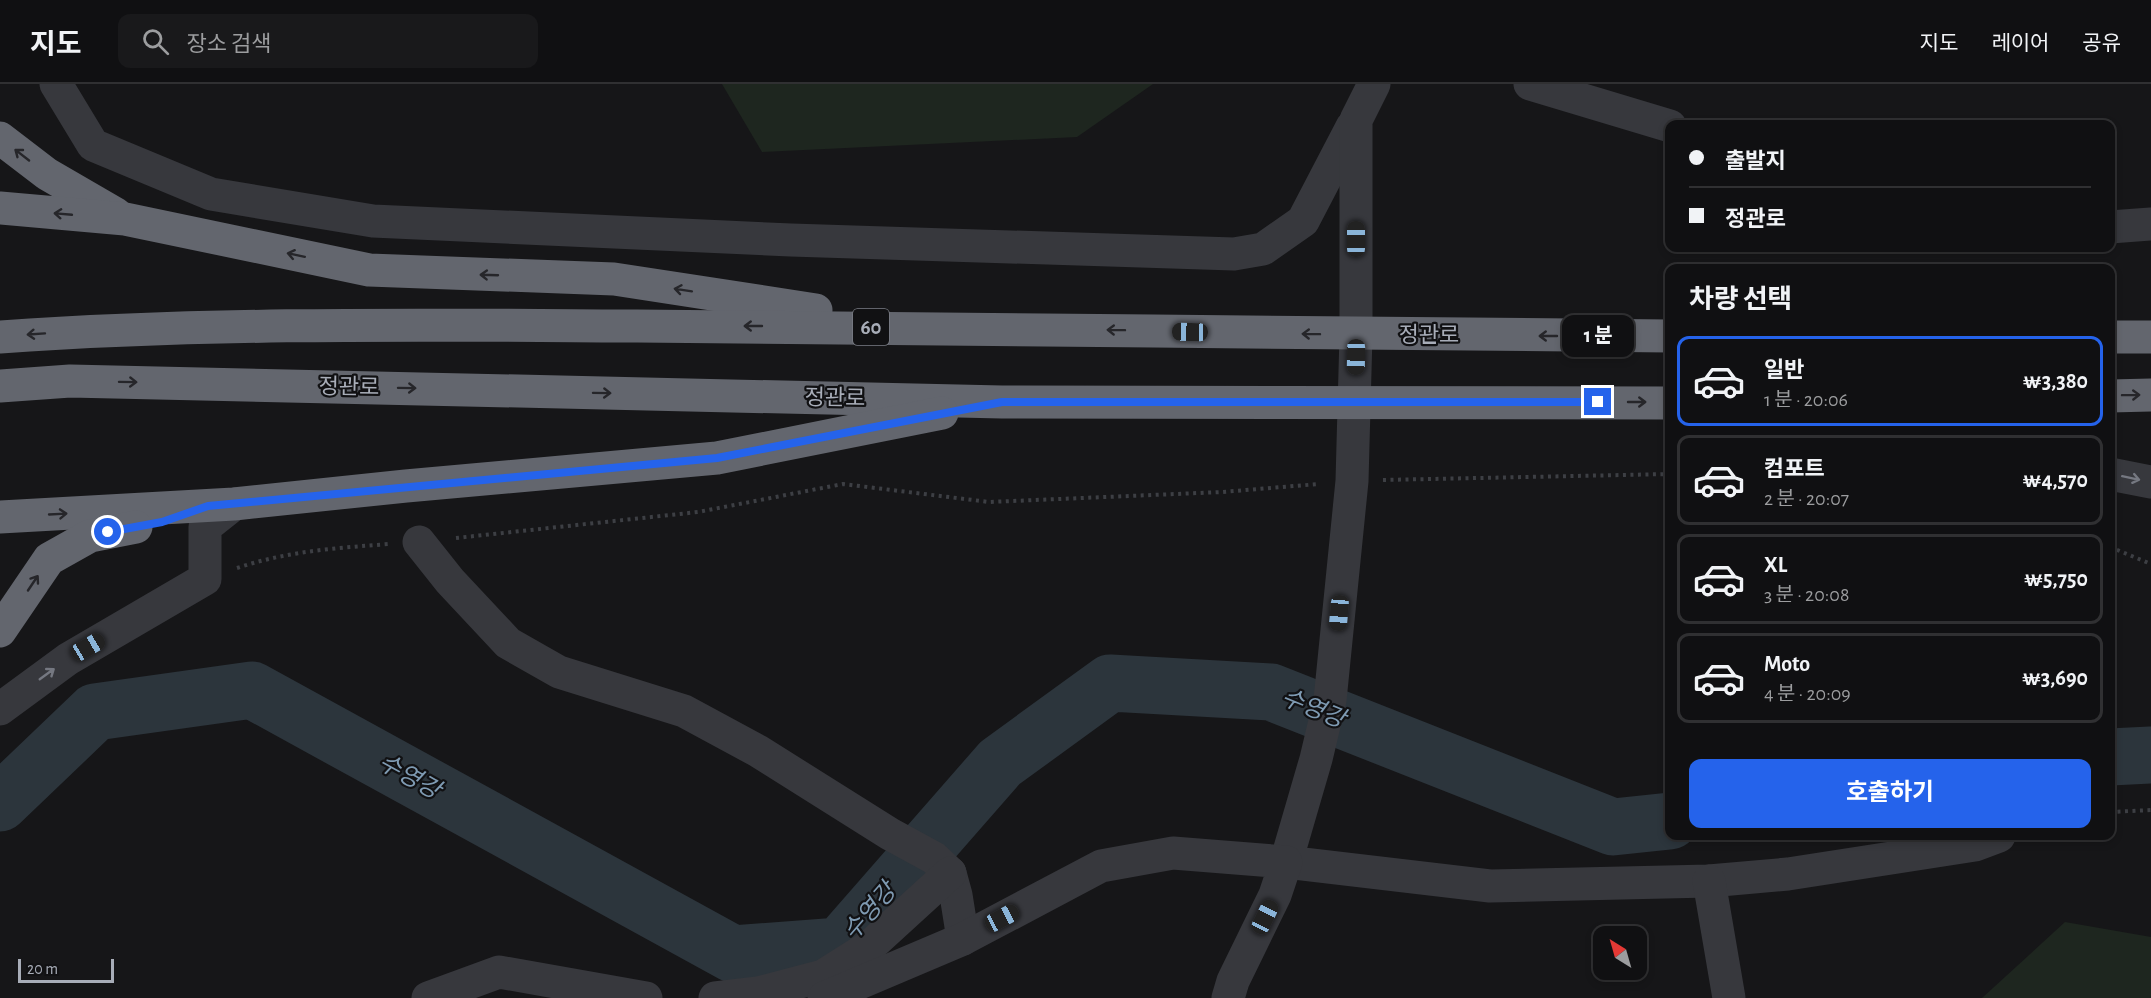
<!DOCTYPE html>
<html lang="ko">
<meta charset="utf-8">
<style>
body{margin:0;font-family:"Alegreya Sans","Noto Sans KR",sans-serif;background:#19191b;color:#f1f3f6;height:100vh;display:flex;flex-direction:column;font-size:22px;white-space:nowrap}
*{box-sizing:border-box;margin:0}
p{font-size:20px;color:#9c9d9f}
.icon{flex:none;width:33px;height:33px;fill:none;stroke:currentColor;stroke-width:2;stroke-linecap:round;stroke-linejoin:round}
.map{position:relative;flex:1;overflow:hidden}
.sheet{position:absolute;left:1665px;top:180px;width:450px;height:576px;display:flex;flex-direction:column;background:#101012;border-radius:12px;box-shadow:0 3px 9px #0003,0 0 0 2px #303032}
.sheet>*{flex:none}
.guide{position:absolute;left:1665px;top:36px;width:450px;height:132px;border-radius:12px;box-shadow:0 3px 9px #0003,0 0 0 2px #303032;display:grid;align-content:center;height:132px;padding:0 24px;background:#101012}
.needle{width:39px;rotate:323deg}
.buttons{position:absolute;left:1593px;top:842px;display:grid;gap:12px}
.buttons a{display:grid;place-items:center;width:54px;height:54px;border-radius:12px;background:#101012;box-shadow:0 3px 9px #0003,0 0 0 2px #303032;font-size:30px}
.scale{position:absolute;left:18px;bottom:15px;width:96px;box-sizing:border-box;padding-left:6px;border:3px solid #a8adb8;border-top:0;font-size:16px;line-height:21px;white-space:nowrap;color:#a8adb8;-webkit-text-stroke:4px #111113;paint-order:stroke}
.end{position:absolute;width:27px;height:27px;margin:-14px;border:8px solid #2563eb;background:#fff;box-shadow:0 0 0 3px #fff}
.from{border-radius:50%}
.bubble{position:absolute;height:42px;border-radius:12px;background:#101012;box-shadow:0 3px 9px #0003,0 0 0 2px #303032;font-size:20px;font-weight:700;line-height:42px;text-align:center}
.car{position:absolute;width:18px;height:36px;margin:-18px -9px;border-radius:8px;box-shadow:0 0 4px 2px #0007;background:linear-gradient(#222 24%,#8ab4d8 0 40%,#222 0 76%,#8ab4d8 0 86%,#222 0)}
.guide b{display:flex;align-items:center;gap:21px;height:57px;font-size:22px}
.guide b+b{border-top:2px solid #303032}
.guide i{width:15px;height:15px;background:#f1f3f6}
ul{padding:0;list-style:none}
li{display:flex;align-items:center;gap:18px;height:90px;margin:0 12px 9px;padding:0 12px;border:3px solid #303032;border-radius:12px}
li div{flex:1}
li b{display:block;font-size:22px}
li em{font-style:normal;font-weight:700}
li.on{border-color:#2563eb}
li>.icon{width:54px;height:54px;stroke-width:1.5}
h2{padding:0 24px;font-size:27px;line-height:72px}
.primary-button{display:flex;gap:12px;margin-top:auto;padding:12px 24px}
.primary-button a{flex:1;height:69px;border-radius:12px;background:#2563eb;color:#fff;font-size:24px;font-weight:700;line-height:69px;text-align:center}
header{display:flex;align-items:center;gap:36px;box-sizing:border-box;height:84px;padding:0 30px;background:#101012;border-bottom:2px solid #303032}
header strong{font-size:28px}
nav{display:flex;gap:33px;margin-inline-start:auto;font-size:21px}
.search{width:420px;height:54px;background:#19191b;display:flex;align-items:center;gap:15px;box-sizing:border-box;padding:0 21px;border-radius:12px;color:#9c9d9f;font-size:22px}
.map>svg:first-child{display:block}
</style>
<header>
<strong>지도</strong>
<div class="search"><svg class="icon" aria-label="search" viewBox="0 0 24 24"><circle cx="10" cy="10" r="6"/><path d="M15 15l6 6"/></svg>장소 검색</div>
<nav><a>지도</a><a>레이어</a><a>공유</a></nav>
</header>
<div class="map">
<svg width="2151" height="914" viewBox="0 0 2151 914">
<rect width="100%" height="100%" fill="#161618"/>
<g fill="#1e261f">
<polygon points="722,0 1153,0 1077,53 762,68"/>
<polygon points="2065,838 2151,853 2151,914 1982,914"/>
</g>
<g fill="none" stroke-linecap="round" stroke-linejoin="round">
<g stroke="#2c353c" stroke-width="57">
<polyline points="2110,673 2151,671"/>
<polyline points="0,719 95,628 252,606 733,870 840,862 1000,679 1110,599 1271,608 1613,743 1670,737"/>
</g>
<g stroke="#3d3f44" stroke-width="4" stroke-dasharray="3 4.5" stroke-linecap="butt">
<polyline points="1383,396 1670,390"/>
<polyline points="456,454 698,428 843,400 989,418 1222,408 1319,400"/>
<polyline points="2110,463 2151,480"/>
<path d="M237,484C288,467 336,464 389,460"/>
<polyline points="2110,728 2151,726"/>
</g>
<g stroke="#37383d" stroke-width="33">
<polyline points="56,0 93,61 211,110 373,137 791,156 1234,170 1263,165 1303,137 1352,43"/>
<polyline points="1374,0 1356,36 1356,251 1352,397 1330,616 1316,675 1286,778 1490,802 1709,797 1788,790 1975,761 1999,752"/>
<polyline points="1530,0 1670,42"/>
<polyline points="2110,143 2151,140"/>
<polyline points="2110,390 2151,398"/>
<polyline points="419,458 450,497 508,559 559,588 684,627 758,667 890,750 934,774 950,789 956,811 963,855"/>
<polyline points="0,625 68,575 205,495 205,443 234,420"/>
<polyline points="1709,797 1729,914"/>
<polyline points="428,914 499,888 646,914"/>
<polyline points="715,914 758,909 823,892 869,863 950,789"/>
<polyline points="824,914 963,855 1101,782 1173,769 1286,778 1275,811 1233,897 1228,914"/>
</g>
<g stroke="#63666e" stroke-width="33">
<polyline points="0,54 47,90 116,130"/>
<polyline points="0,124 125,135 369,186 614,195 816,226"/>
<path d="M0,253C212,238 425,241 637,242C982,243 1325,251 1670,252"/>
<polyline points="2110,253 2151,253"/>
<polyline points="0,302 70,297 1002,318 1670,319"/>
<polyline points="2110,312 2151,311"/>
<polyline points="0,433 234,420 406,402 717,374 942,329"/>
<polyline points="0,547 49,475 90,452 136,443"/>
</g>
</g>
<defs><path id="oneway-shaft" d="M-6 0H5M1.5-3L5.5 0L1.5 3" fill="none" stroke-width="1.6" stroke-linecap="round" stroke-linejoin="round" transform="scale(1.5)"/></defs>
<g stroke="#26262a">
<use href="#oneway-shaft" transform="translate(22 71) rotate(-142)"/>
<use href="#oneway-shaft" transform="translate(63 130) rotate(-175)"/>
<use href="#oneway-shaft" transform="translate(296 171) rotate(-168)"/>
<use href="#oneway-shaft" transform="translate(489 191) rotate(-178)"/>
<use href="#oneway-shaft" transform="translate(683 206) rotate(-171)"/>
<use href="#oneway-shaft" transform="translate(753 242) rotate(-180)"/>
<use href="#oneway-shaft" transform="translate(1116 246) rotate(-179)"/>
<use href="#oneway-shaft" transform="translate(36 250) rotate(176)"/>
<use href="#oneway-shaft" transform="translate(1311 250) rotate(-179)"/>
<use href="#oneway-shaft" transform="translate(1548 252) rotate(-180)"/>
<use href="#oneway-shaft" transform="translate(128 298) rotate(1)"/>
<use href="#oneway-shaft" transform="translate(407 304) rotate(1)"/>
<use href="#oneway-shaft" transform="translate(602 309) rotate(1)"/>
<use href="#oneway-shaft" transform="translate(2131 311) rotate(-1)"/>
<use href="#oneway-shaft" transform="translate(1637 318)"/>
<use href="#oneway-shaft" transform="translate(58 430) rotate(-3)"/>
<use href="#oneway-shaft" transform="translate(33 499) rotate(-56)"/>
</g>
<g stroke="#757881">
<use href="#oneway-shaft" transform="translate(2131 394) rotate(12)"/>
<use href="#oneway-shaft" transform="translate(47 590) rotate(-36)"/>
</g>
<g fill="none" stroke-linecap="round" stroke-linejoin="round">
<polyline stroke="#2563eb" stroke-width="8" points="108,448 162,438 208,422 717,374 1002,318 1598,318"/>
</g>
<g text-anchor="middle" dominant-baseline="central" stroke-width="4.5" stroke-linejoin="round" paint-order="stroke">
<rect fill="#111113" stroke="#7b7e86" stroke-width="1.5" x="853" y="225" width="36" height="36" rx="4.5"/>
<g font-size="21" font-weight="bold" fill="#a8adb8">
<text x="871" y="243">60</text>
</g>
<g font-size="22" fill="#a8adb8" stroke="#111113">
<text x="1429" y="251">정관로</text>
<text transform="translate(349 303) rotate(1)">정관로</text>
<text transform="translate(835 314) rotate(1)">정관로</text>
</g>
<g font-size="24" font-style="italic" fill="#7f9bb3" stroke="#111113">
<text transform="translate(1313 625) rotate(22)">수영강</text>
<text transform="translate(409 693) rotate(29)">수영강</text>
<text transform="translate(870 828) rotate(-49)">수영강</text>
</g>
</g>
</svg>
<div class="buttons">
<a><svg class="needle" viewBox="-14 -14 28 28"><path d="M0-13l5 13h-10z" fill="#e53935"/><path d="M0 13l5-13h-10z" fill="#9c9d9f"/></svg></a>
</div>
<div class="scale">20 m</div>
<i class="end from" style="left:108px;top:448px"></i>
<i class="end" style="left:1598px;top:318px"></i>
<div class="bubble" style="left:1562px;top:231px;width:72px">1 분</div>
<i class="car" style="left:1356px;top:155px;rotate:0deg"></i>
<i class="car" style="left:1190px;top:248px;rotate:271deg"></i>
<i class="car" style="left:1356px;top:273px;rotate:181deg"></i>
<i class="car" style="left:1339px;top:529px;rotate:185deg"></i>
<i class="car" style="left:88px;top:563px;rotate:60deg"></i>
<i class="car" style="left:1265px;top:833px;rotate:26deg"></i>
<i class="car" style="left:1002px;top:834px;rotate:62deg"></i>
<div class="guide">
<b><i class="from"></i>출발지</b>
<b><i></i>정관로</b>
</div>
<section class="sheet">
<h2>차량 선택</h2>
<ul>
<li class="on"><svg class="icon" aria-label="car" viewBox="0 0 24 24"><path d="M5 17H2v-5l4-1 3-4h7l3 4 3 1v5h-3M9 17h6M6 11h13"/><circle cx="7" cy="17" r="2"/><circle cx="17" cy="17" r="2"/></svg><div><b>일반</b><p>1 분 · 20:06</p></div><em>₩3,380</em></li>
<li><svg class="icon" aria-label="car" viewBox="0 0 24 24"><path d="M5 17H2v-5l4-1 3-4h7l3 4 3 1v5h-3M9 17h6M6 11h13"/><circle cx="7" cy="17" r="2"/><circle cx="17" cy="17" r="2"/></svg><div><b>컴포트</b><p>2 분 · 20:07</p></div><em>₩4,570</em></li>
<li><svg class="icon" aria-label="car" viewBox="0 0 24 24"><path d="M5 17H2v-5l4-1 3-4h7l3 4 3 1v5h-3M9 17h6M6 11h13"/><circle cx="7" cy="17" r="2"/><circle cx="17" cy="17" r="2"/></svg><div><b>XL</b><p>3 분 · 20:08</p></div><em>₩5,750</em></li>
<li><svg class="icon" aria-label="car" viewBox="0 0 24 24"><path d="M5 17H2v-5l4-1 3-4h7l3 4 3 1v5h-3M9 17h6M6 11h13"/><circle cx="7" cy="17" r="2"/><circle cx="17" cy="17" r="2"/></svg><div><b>Moto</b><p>4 분 · 20:09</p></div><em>₩3,690</em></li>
</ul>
<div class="primary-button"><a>호출하기</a></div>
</section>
</div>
